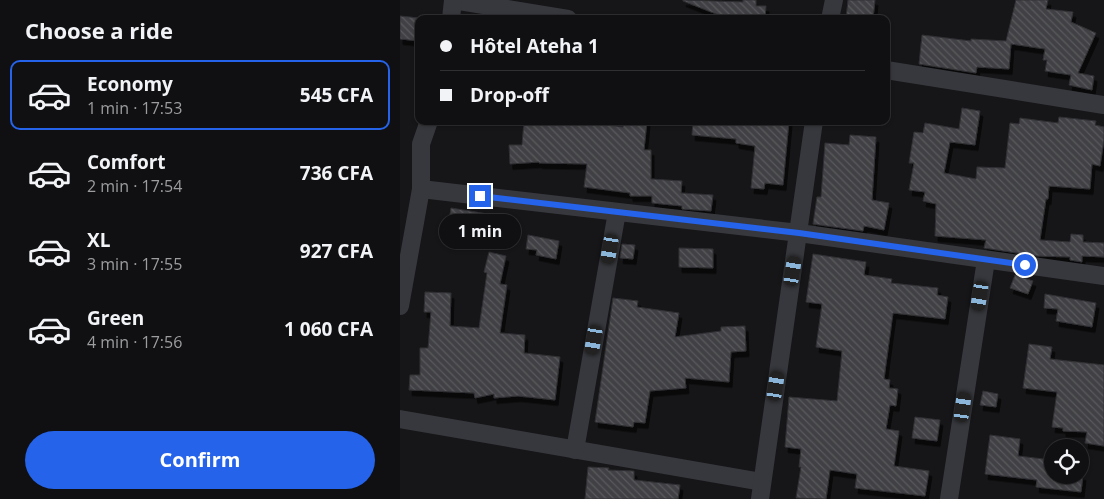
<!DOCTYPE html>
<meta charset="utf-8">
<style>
body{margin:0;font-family:"Open Sans",sans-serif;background:#1e1e20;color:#f1f3f6;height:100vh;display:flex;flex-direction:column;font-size:19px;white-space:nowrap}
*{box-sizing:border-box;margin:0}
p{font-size:16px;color:#9c9d9f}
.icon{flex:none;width:28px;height:28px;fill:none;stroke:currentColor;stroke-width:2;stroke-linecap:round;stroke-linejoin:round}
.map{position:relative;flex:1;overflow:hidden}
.panel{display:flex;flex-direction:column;background:#101012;width:400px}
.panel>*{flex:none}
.top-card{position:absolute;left:15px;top:15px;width:475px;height:110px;border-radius:10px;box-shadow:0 1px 4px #0004,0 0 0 1px #303032;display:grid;align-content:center;height:110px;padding:0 25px;background:#101012}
.buttons{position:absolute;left:644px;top:439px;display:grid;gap:10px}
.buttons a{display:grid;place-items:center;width:45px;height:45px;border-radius:50%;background:#101012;box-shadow:0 1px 4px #0004,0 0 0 1px #303032;font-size:25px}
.end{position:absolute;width:22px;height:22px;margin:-11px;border:6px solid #2563eb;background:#fff;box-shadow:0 0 0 2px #fff}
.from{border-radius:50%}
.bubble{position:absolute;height:35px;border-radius:18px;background:#101012;box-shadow:0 1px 4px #0004,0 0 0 1px #303032;font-size:16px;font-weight:700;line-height:35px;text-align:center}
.car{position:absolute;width:15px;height:30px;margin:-15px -8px;border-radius:6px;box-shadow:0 0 4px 1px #0007;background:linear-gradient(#222 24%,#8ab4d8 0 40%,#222 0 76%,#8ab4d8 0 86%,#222 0)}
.top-card b{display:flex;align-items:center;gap:18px;height:48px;font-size:19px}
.top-card b+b{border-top:1px solid #303032}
.top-card i{width:12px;height:12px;background:#f1f3f6}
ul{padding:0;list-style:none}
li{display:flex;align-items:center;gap:15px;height:70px;margin:0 10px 8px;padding:0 15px;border:2px solid transparent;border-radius:10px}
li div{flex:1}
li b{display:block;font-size:19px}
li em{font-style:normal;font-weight:700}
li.on{border-color:#2563eb}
li>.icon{width:45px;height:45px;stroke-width:1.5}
h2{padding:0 25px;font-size:22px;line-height:60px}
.cta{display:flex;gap:10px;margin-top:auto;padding:10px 25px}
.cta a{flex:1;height:58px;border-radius:30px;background:#2563eb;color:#fff;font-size:20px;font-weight:700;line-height:58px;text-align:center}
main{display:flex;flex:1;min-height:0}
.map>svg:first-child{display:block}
</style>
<main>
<section class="panel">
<h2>Choose a ride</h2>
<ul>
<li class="on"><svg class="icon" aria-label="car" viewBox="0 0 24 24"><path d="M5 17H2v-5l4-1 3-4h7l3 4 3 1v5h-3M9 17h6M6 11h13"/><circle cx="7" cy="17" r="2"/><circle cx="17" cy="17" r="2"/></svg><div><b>Economy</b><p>1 min · 17:53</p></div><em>545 CFA</em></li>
<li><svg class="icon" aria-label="car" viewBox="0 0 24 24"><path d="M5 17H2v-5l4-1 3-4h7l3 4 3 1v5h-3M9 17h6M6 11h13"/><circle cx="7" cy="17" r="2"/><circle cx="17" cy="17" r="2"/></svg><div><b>Comfort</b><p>2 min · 17:54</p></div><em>736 CFA</em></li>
<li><svg class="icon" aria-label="car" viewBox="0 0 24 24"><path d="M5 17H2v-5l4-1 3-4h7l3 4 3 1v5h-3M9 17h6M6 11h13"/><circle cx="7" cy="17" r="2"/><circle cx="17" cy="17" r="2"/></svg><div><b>XL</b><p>3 min · 17:55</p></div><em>927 CFA</em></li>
<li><svg class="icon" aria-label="car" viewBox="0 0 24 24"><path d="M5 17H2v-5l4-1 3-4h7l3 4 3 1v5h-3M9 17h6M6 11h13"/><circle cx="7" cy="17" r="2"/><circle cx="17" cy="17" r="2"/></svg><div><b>Green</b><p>4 min · 17:56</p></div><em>1 060 CFA</em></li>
</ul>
<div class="cta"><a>Confirm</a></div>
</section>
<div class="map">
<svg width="704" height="499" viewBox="0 0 704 499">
<defs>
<pattern id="building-back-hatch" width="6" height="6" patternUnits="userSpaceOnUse" patternTransform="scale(1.25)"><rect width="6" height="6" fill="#404145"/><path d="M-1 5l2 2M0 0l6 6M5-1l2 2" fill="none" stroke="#595a5e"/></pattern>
<filter id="shadow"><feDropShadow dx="3" dy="5.5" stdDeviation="0" flood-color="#0009"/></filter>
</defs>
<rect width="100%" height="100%" fill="#161618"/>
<g fill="url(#building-back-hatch)" stroke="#303034" filter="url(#shadow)">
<polygon points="283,0 343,2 343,0 356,0 356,6 366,6 365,19 329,19 283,1"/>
<polygon points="448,0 475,0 473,19 446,19"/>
<polygon points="616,0 648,0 646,9 673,12 671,22 696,33 678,73 694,76 692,90 669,85 671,75 645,71 647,60 643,60 645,49 611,44 609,69 577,67 576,73 519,64 522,35 571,41 571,39 606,41"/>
<polygon points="0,16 19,18 19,41 0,39"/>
<polygon points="562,108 580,111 575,145 550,142 544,173 576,179 577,167 605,168 610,123 619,124 620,118 658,123 659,117 696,121 695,125 704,127 704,140 700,166 692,164 690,189 649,186 648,199 646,199 640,240 670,242 671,234 683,235 683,242 704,243 704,257 682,256 682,262 670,260 670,257 637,256 584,248 586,240 535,236 536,204 523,201 525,192 509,190 514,163 509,163 514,132 523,133 525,123 559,129"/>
<polygon points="124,121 194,121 194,123 223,127 223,121 247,121 244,150 251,150 251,179 282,181 281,193 313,195 311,211 282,209 282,206 252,203 252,196 230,196 230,193 184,187 187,164 139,163 139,162 110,164 109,145 122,145"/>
<polygon points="293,121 389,121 383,185 365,183 364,189 351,188 355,146 336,143 336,139 292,135"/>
<polygon points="450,135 476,137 472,200 489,203 484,230 464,226 463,231 413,224 417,197 421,197 425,143 449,145"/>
<polygon points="51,208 88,214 85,233 48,227"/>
<polygon points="128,235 159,241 156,259 136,255 137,250 126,249"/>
<polygon points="222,244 235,245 233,259 220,258"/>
<polygon points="279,248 313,249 313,268 279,267"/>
<polygon points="89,252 106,256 100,284 107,285 100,333 125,335 124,353 160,357 155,400 118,396 94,398 94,394 75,398 74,393 9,390 10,375 20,375 20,348 28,348 31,312 24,312 25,292 51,293 50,326 79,328 87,273 84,272"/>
<polygon points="413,254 466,262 464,275 492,279 491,283 538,288 537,295 548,297 545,319 493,313 484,379 490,380 489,388 498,389 496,406 490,405 486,429 499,431 494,466 529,471 525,496 455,488 457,474 430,470 426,499 396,498 401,467 399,467 401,449 385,447 389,397 437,401 442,351 416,347 422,304 406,302"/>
<polygon points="615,275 633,281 628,294 610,288"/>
<polygon points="645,294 696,303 692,327 656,321 658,309 644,308"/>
<polygon points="213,298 238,301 237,307 279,313 275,337 321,331 321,327 345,326 346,351 331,352 329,382 285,378 286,388 250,391 245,423 234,422 233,427 195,422"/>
<polygon points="629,344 652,347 650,359 704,365 704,446 685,443 687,432 663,431 663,428 652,427 657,392 623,388"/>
<polygon points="583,391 598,394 596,407 580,405"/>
<polygon points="515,417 540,420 537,441 512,438"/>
<polygon points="590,435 620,439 618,456 652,460 652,475 683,475 681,492 636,487 637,480 585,474"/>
<polygon points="188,467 209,468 208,470 234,471 234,480 280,485 278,499 185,499"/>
</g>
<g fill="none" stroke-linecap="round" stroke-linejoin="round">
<g stroke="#37383d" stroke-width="18">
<polyline points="53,0 168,19"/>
<polyline points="51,19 53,0"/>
<polyline points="430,19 434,0"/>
<polyline points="486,70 704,105"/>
<polyline points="21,189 399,233 704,276"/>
<polyline points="0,306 21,189 21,144 29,121"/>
<polyline points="0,419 362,482"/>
<polyline points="175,450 217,212"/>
<polyline points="360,499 414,121"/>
<polyline points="549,499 586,260"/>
</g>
</g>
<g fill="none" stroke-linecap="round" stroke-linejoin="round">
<polyline stroke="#2563eb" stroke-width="6" points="80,196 399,233 625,265"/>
</g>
</svg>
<div class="buttons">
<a><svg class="icon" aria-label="locate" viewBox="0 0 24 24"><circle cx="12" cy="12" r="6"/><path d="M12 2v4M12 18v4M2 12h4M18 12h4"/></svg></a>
</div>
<i class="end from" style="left:625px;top:265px"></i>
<i class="end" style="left:80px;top:196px"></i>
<div class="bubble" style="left:39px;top:214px;width:82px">1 min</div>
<i class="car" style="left:210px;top:249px;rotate:190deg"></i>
<i class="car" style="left:393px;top:271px;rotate:9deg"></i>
<i class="car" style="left:580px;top:296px;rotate:189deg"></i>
<i class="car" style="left:194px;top:340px;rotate:190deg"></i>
<i class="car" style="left:376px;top:386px;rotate:9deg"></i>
<i class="car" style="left:563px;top:407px;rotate:8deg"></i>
<div class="top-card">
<b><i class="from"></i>Hôtel Ateha 1</b>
<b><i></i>Drop-off</b>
</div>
</div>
</main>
